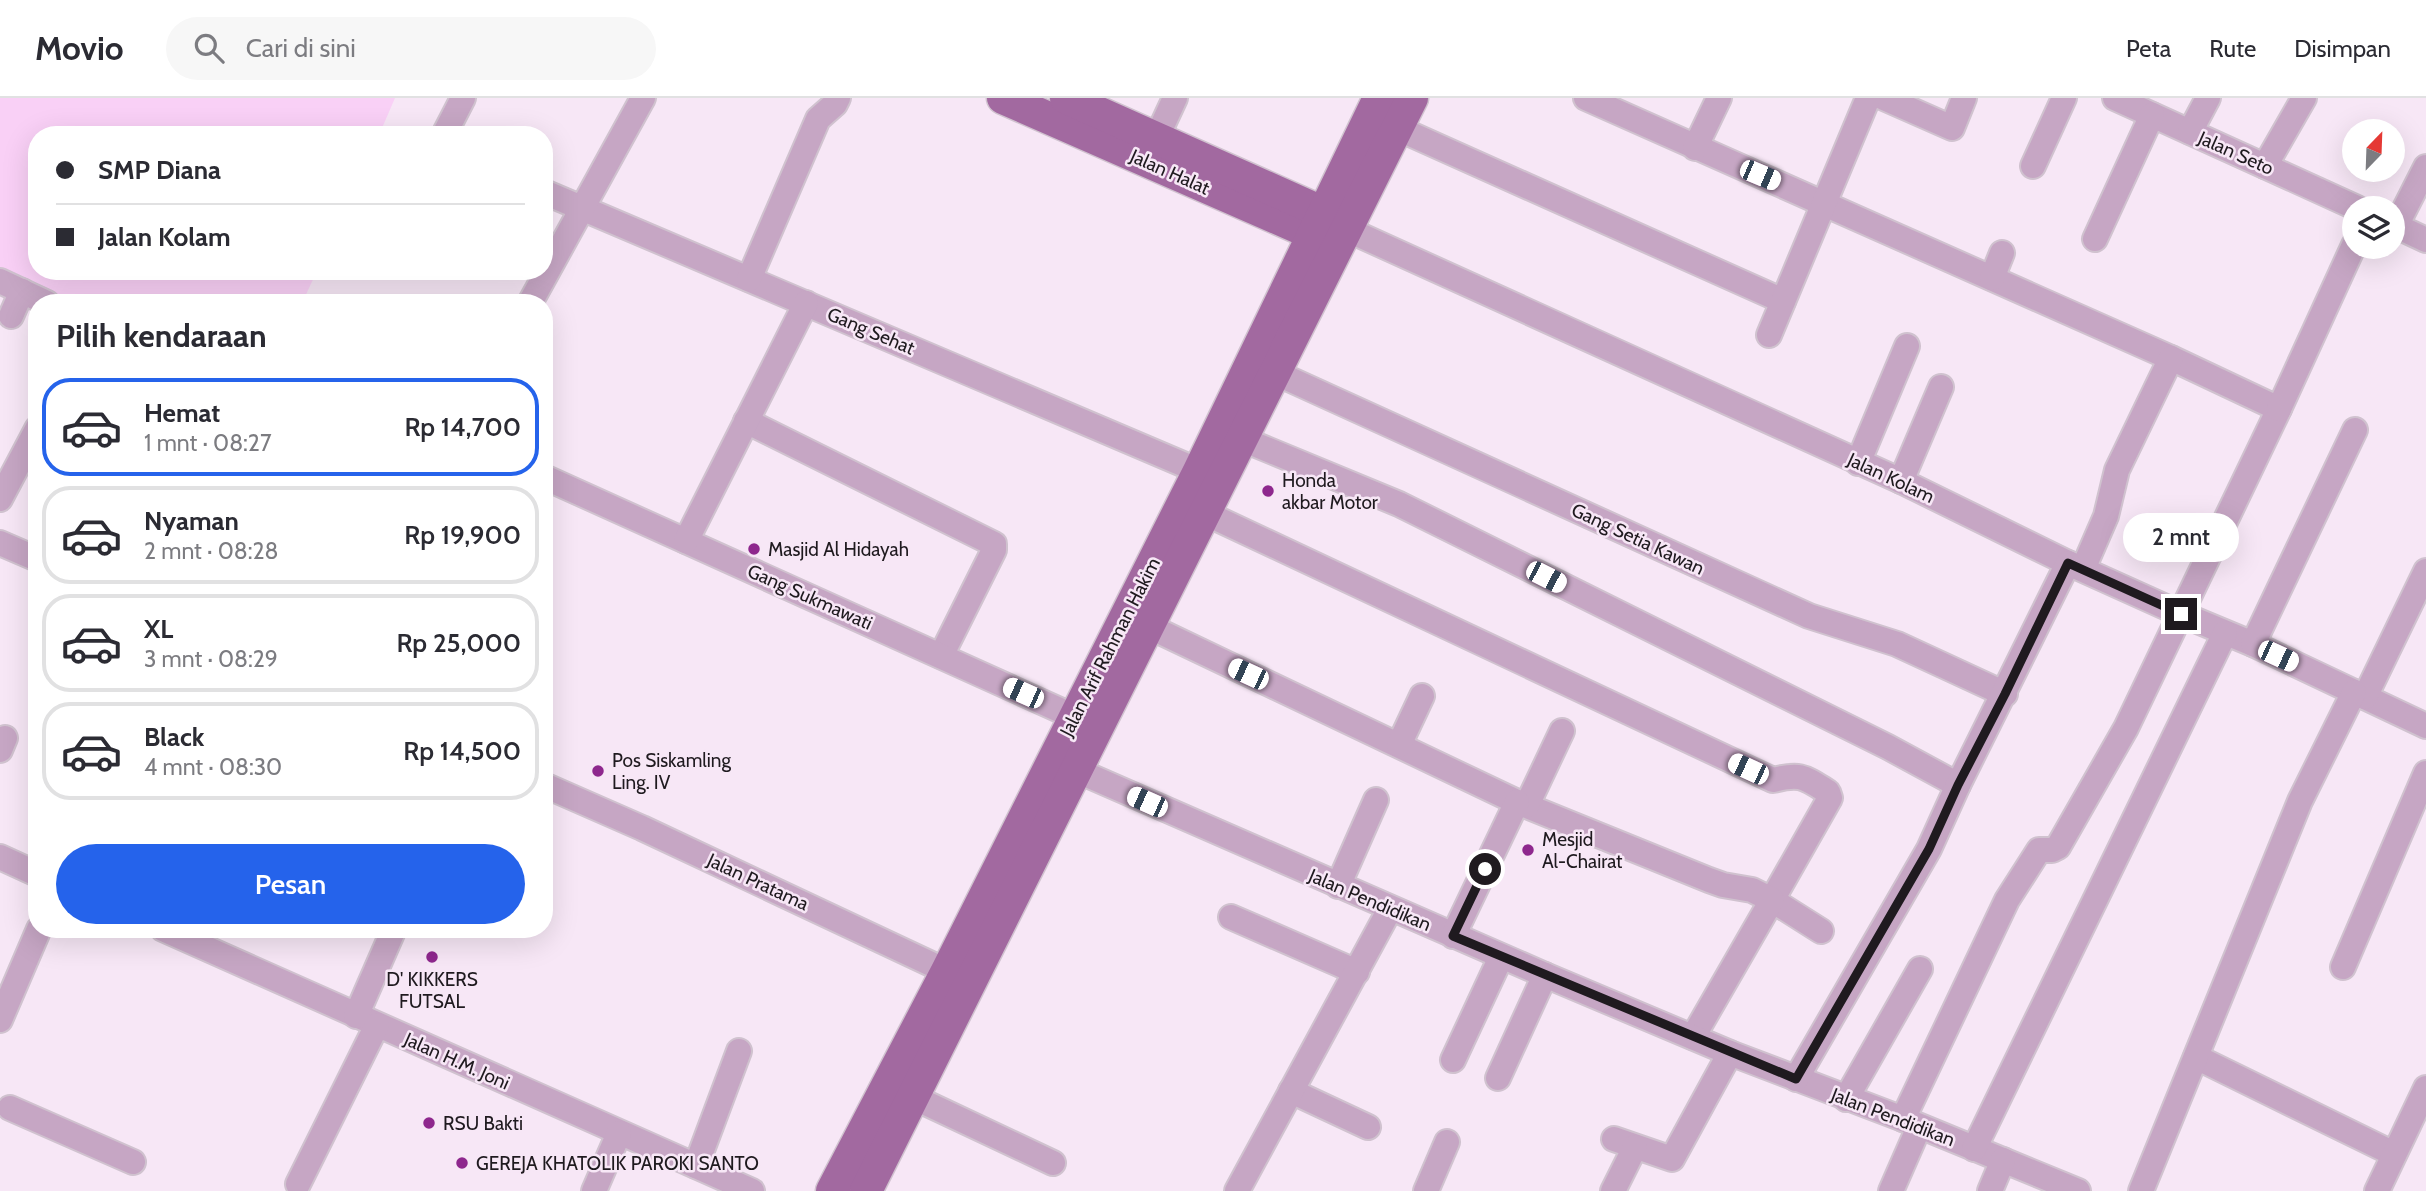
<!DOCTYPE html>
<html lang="id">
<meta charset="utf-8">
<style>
body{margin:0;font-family:Cabin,sans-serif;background:#f7f7f7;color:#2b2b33;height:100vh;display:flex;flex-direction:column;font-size:26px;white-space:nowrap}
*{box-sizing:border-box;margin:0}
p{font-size:23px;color:#7c7c81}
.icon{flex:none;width:38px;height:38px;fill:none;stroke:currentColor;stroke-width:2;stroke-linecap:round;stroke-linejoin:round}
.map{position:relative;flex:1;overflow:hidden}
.panel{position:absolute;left:28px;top:196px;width:525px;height:644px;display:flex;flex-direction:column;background:#fff;border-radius:28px;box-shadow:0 7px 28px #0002}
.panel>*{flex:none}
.guide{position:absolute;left:28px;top:28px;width:525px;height:154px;border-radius:28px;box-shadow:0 7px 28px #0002;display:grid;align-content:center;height:154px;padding:0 28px;background:#fff}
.needle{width:46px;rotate:23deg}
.fabs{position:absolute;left:2342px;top:21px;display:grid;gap:14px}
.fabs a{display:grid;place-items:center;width:63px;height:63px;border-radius:50%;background:#fff;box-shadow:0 7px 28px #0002;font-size:35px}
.end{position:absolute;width:32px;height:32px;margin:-16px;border:9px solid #1f1a1f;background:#fff;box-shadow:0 0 0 4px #fff}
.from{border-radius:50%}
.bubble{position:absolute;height:49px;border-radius:24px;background:#fff;box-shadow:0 7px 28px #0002;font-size:23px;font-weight:600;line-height:49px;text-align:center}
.car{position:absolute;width:21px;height:42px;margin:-21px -10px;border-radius:9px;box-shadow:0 0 5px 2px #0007;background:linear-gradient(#fff 24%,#345 0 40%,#fff 0 76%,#345 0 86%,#fff 0)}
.guide b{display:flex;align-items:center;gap:24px;height:66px;font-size:26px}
.guide b+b{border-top:2px solid #e1e1e2}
.guide i{width:18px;height:18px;background:#2b2b33}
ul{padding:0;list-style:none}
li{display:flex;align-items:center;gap:21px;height:98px;margin:0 14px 10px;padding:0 14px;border:4px solid #e1e1e2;border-radius:28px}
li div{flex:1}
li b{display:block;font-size:26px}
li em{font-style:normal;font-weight:600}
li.current{border-color:#2563eb}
li>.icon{width:63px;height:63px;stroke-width:1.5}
h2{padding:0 28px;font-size:32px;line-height:84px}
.button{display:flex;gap:14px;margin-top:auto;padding:14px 28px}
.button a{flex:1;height:80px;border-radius:42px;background:#2563eb;color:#fff;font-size:28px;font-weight:600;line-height:80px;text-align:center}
header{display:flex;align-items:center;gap:42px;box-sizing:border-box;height:98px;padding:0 35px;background:#fff;border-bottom:2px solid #e1e1e2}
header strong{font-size:33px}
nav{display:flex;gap:38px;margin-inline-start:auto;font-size:24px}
.search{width:490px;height:63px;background:#f7f7f7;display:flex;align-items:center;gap:18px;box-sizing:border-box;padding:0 24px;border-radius:38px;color:#7c7c81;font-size:26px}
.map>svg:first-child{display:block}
</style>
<header>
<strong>Movio</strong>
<div class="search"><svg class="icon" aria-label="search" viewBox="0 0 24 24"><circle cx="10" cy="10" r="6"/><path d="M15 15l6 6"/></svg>Cari di sini</div>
<nav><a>Peta</a><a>Rute</a><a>Disimpan</a></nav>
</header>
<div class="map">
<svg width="2426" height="1093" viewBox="0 0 2426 1093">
<rect width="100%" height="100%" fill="#f7e7f6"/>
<polygon fill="#f9d0f6" points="0,0 395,0 379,37 37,37 37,173 317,173 302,205 65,205 0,176"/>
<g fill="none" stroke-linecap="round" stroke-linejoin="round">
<defs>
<g id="minor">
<polyline points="1586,0 2171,260 2279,311 2126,630 2058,749 2052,752 2039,752 2007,802 1903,1021"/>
<polyline points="1884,0 1952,30 1964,0"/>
<polyline points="2115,0 2357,110"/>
<polyline points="1397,30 1783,203"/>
<polyline points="2190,34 2208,0"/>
<polyline points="444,37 463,0"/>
<polyline points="1156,41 1175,0"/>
<polyline points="1695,50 1719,0"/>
<polyline points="2033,68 2064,0"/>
<polyline points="2265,68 2304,0"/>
<polyline points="544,94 1199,373"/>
<polyline points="1348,125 1355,135 1901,383 2068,465 2181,516 2253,546 2426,628"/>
<polyline points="2392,126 2426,142"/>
<polyline points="2396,128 2426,69"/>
<polyline points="2095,141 2152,17"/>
<polyline points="1992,180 2002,155"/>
<polyline points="749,181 818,21 835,6 838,0"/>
<polyline points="0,183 47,205"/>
<polyline points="530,205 643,0"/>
<polyline points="11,218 22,193"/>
<polyline points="1769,237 1868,0"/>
<polyline points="1276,275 1809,518 1897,546 2005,596"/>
<polyline points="2279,311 2354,147"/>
<polyline points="746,323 994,446 994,452 941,558"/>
<polyline points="1242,341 1399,406 1888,649 1958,687"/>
<polyline points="1858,365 1907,248"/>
<polyline points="544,379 1075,619"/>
<polyline points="1901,383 1941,289"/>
<polyline points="0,401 37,331"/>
<path d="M1205,415L1773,682C1801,675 1804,679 1828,694L1830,700L1772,802L1821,833"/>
<polyline points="686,443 806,205"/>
<polyline points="0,445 37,461"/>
<polyline points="2083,471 2106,418 2117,372 2171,260"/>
<polyline points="1148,528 1517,704 1709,782 1723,787 1752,792 1772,802 1693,939"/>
<polyline points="2253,546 2355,332"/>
<polyline points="2365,599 2426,473"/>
<polyline points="1399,647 1422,598"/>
<polyline points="0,652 5,640"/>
<polyline points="1062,666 1545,877 1730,955 1903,1021 2078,1093"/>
<polyline points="544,687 642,730 963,881"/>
<polyline points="1527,707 1562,633"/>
<polyline points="0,759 37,776"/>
<polyline points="1338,788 1376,702"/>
<polyline points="1231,819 1357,874"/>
<polyline points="163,831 752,1093"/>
<polyline points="1453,838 1517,704"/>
<polyline points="2343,869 2426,675"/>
<polyline points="356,918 394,831"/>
<polyline points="0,922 39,831"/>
<polyline points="2196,959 2394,1056"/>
<polyline points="1453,962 1501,859"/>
<polyline points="1498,980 1545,877"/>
<polyline points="1796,981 1929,751 1958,687 2068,465"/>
<polyline points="1291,993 1368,1029"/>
<polyline points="913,999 1053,1065"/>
<polyline points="1846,1001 1920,871"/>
<polyline points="10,1010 133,1064"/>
<polyline points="1614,1041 1672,1061 1730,955"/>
<polyline points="1974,1051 2225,535"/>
<polyline points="696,1068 739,953"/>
<polyline points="298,1086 377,927"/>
<polyline points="594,1093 619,1035"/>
<polyline points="1237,1093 1390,811"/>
<polyline points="1426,1093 1447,1044"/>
<polyline points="1613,1093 1635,1049"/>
<polyline points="1891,1093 1919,1029"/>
<polyline points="1990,1093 2003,1062"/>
<polyline points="2141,1093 2300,703 2354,594"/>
<polyline points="2377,1093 2426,990"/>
</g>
<g id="major">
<polyline points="1003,0 1329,143"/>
<polyline points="1066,0 1340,122"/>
<polyline points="832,1093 947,873 1199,373 1379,0"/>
<polyline points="866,1093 1412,0"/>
</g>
</defs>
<use href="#minor" stroke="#d0c2cf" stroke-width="28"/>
<use href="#major" stroke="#d0c2cf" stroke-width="35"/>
<use href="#minor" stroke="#c6a6c4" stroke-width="24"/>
<use href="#major" stroke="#a269a0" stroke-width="32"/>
</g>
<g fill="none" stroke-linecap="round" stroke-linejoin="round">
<polyline stroke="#1f1a1f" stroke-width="9" points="1485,771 1453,838 1796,981 1929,751 1958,687 2005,596 2068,465 2181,516"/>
</g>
<g fill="#8e278d" stroke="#f7e7f6" stroke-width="2.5">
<circle cx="1268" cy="393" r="7"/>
<circle cx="754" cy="451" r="7"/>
<circle cx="598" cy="673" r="7"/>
<circle cx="1528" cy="752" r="7"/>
<circle cx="432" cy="859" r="7"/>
<circle cx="429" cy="1025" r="7"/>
<circle cx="462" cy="1065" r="7"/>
</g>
<g text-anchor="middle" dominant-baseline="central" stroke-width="5" stroke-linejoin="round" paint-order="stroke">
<g font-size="19" fill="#1f1a1f" stroke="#f7e7f6">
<text transform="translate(2236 55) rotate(24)">Jalan Seto</text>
<text transform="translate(1170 74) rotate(24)">Jalan Halat</text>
<text transform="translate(871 233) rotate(23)">Gang Sehat</text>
<text transform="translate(1891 380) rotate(25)">Jalan Kolam</text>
<text transform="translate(1638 441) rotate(25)">Gang Setia Kawan</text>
<text transform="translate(810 499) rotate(24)">Gang Sukmawati</text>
<text transform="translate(1110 549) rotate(-63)">Jalan Arif Rahman Hakim</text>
<text transform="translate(758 784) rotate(25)">Jalan Pratama</text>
<text transform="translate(1370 802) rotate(23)">Jalan Pendidikan</text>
<text transform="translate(457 963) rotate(24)">Jalan H.M. Joni</text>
<text transform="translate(1893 1019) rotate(21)">Jalan Pendidikan</text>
</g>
<g font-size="19" fill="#1f1a1f" stroke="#f7e7f6" text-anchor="start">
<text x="1282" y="382">Honda<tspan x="1282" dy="22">akbar Motor</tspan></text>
<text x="768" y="451">Masjid Al Hidayah</text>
<text x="612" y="662">Pos Siskamling<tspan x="612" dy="22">Ling. IV</tspan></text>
<text x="1542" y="741">Mesjid<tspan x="1542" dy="22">Al-Chairat</tspan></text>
<text x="432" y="881" text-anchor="middle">D' KIKKERS<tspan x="432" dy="22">FUTSAL</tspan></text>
<text x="443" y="1025">RSU Bakti</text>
<text x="476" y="1065">GEREJA KHATOLIK PAROKI SANTO</text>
</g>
</g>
</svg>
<div class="fabs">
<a><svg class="needle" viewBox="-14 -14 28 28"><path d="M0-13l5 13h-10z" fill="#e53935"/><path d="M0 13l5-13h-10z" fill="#7c7c81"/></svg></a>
<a><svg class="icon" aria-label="layers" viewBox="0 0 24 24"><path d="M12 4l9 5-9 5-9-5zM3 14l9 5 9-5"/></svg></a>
</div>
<i class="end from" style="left:1485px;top:771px"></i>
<i class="end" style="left:2181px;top:516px"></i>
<div class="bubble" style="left:2123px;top:415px;width:116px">2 mnt</div>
<i class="car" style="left:1760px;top:77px;rotate:113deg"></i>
<i class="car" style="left:1546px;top:479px;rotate:117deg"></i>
<i class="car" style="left:2278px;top:558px;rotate:115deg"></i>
<i class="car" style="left:1248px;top:576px;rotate:295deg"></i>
<i class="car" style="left:1023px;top:595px;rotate:294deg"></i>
<i class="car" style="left:1748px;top:671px;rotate:295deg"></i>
<i class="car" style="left:1147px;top:704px;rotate:294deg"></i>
<div class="guide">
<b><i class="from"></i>SMP Diana</b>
<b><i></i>Jalan Kolam</b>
</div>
<section class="panel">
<h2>Pilih kendaraan</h2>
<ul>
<li class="current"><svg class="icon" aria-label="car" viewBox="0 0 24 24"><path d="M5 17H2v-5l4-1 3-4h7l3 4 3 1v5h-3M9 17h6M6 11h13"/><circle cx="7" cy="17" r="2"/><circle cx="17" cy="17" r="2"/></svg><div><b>Hemat</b><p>1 mnt · 08:27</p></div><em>Rp 14,700</em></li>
<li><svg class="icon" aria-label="car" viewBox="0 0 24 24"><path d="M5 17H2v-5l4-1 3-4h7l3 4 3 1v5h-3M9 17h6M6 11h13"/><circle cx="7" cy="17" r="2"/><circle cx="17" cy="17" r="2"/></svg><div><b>Nyaman</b><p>2 mnt · 08:28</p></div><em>Rp 19,900</em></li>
<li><svg class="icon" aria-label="car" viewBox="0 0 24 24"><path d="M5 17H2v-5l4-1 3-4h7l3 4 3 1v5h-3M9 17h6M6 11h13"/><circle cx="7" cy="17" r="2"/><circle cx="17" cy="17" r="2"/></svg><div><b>XL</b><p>3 mnt · 08:29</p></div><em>Rp 25,000</em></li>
<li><svg class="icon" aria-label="car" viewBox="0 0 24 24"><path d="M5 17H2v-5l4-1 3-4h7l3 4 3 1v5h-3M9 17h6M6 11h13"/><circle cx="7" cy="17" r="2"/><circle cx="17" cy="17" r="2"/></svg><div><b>Black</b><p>4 mnt · 08:30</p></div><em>Rp 14,500</em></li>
</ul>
<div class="button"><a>Pesan</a></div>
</section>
</div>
